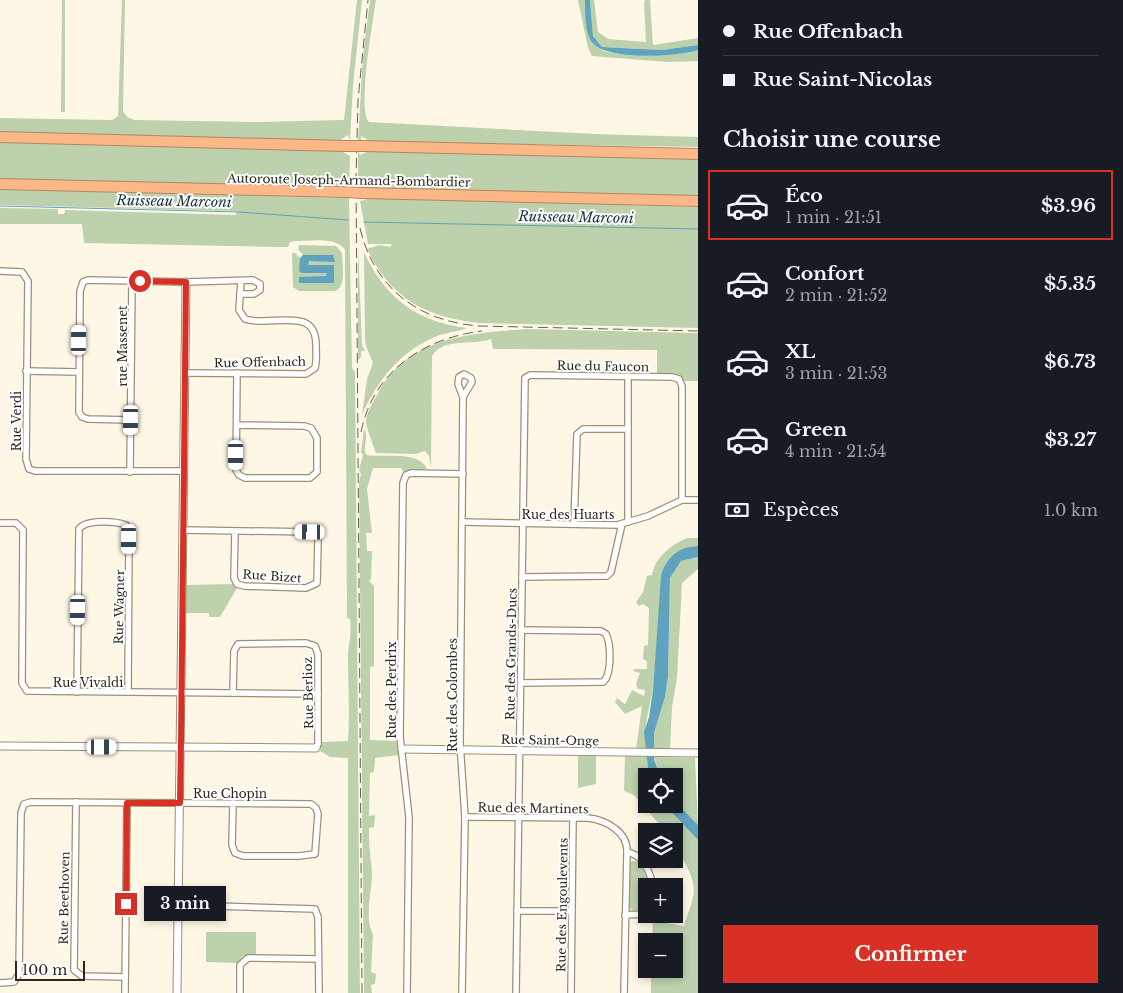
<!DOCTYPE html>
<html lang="fr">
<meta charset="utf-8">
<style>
body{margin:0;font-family:"Libre Baskerville",serif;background:#242831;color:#f1f3f6;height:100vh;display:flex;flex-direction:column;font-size:19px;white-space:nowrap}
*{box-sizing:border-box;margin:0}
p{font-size:16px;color:#9ea1a6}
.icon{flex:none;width:28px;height:28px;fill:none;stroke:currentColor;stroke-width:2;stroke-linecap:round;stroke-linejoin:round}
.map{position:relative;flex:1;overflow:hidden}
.panel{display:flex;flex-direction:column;background:#171b24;width:425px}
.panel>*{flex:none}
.banner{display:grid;align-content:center;height:110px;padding:0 25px;background:#171b24}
.controls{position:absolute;left:638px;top:768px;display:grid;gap:10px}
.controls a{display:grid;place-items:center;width:45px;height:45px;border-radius:0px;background:#171b24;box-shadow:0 2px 8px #0003;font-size:25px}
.scale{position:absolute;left:15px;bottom:12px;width:70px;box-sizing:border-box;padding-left:5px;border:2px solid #2d281d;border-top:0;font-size:14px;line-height:18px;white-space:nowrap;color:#2d281d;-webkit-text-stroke:4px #fff;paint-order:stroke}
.end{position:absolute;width:22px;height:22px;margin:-11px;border:6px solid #d93025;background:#fff;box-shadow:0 0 0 2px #fff}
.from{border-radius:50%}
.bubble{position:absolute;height:35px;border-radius:0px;background:#171b24;box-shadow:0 2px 8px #0003;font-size:16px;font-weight:800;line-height:35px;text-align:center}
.car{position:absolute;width:15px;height:30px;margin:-15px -8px;border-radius:6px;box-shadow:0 0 4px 1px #0007;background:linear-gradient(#fff 24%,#345 0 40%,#fff 0 76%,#345 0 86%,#fff 0)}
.banner b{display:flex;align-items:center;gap:18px;height:48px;font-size:19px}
.banner b+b{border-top:1px solid #363941}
.banner i{width:12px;height:12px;background:#f1f3f6}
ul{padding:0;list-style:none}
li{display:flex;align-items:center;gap:15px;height:70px;margin:0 10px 8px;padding:0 15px;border:2px solid transparent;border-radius:0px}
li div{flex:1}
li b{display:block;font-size:19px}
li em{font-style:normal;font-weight:800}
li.active{border-color:#d93025}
li>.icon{width:45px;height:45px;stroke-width:1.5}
h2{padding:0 25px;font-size:22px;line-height:60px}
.pay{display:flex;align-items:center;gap:12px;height:55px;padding:0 25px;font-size:19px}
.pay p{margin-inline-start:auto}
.primary-button{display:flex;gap:10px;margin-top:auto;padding:10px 25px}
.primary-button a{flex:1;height:58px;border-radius:0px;background:#d93025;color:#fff;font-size:20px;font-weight:800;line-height:58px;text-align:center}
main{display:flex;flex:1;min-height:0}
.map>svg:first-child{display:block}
</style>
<main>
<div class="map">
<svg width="698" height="993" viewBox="0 0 698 993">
<rect width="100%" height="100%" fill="#fff7e6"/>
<g fill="#bdd1ac">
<polygon points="62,0 65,0 65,112 61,112"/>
<polygon points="122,0 125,0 123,111 127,117 135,120 257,122 344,120 357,0 362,0 353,85 350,141 348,135 339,141 0,132 0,118 112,120 118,116"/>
<path d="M370,0H376C373,20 357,111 369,122L595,134L698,137V147L389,142L369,141L361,136V141H358L363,56Z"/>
<path d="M578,0H585L590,39C593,42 597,47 601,49C616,59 681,56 698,50V61L668,62L592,56L588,48Z"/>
<polygon points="590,0 594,0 598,32 608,39 646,42 644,4 645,0 650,0 653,45 698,38 698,45 662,50 602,47 593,36"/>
<polygon points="0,142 339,150 350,156 349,188 0,179"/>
<polygon points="358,151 360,155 370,151 698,159 698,197 358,188"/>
<path d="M0,189L349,198L352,368L355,372L360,993H348V758L330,757L320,751L322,742L348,741C350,713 348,683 348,654C349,642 352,632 350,619L347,618L345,250C337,236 309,241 295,241L290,242L288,247H276L84,243L82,224H0V208L58,209V214H64L65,210L236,215V211L0,205Z"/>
<path d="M371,198L698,207V328L479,323C426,317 391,299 367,249L379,245L390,247L392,244H368L360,201Z"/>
<path d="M299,245L336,246L342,253C342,264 347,287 335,291H299L293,287L292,253H295L300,258L303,255L298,249Z"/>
<polygon points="358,245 362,345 365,351 361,351 361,357 358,360"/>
<path d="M364,252C385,298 417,322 467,328C457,332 447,332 437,336C401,351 378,379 362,415L367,379L373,363L366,346L365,337Z"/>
<path d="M526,329L698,333V381H684L676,374L657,373V350L493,349L491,339C471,346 444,337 432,356L431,468L429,456L425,451L416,454L376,453L375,451C373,444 366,427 366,421C366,413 374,401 378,393C408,337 470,333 526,329Z"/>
<path d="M364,429C370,437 361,448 367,455C383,458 419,450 427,469H411L404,473L401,468H373L367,489L372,533H366L367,551H372L371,579L369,581L374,586V666L370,667V740L396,741L399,755L375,758L374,772L370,773L369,816L375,815L374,827L369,828V835C369,850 371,858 372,873C372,892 364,917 373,935L371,972L376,974L375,984L371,985L372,993H364L359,483L361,474L359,470L363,455L361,452Z"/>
<path d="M687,538H698V546H691L663,571L662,576C658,614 657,651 653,688C650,708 642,729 647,749H636L642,706L625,714L615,702L617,698L625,704L632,690L644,696L645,690L638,689C634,683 638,680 640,673L633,671L634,669H647V661L643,659L644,646L648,645L649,608L643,604L639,606L636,602L643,592L647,576L652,575C655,557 671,545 687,538Z"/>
<polygon points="698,557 698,569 682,583 677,678 672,707 670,749 654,749 654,733 665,697 668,677 670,578 681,561"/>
<polygon points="234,584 237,588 220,617 209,617 209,613 186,613 186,585"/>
<polygon points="578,756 596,756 596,784 578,788"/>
<path d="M625,756L647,757L649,776H646V804H664L698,840V993H651V969H674V941H652L653,918L666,923L684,926C687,915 693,902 694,891C694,870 674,851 674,831H665L634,795L624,791Z"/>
<polygon points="654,757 695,758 698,825 674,800 674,776 660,776"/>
<path d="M632,861L637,862C652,878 646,890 646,909L633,911L629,907V865Z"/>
<polygon points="206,932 256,932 256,954 243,956 238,963 206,962"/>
</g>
<g fill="#60a3be">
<path d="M585,0H590L593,36L602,47L662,50L698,45V50C678,57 605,61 592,42C585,33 585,12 585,0Z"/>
<polygon points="303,255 333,255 335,262 309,261 308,265 334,265 334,283 299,283 299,277 326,276 327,273 302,273 299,271 300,258"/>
<path d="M698,546V557L681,561L670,578L668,677L665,697L654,733V759L660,776H649L644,732L649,717L653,690L661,576C666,558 679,546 698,546Z"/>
<polygon points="674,800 698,825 698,840 664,804 674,804"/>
</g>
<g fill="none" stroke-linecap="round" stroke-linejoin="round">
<g stroke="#60a3be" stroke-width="1">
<polyline points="0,206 239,212 348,220"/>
<polyline points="364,222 698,229"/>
</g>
<defs>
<g id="minor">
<polyline points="0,271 22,272 28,281 26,459 29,469 35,471 183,471"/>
<polyline points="26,371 79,372"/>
<path d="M185,373L306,374L315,368C317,361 316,352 316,345C316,304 270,328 245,319L239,310L241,282"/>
<polyline points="131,420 88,419 82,417 79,412 80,291 83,282 88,280 186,282 253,280 260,284 260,290 254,294 240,294"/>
<polyline points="237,425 304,426 311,428 317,438 317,472 310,478 245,478 239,475 236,470 237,373"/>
<polyline points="130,472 132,281"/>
<polyline points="463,522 617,525 648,516 682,500 698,500"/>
<polyline points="628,522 628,376"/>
<polyline points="0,523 16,523 23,530 22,683 27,691 318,694"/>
<polyline points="574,524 577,434 583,429 628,429"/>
<polyline points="183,530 312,532 317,535 318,541 317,583 306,588 244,586 237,584 234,578 235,531"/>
<polyline points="522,577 607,576 611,572 622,524"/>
<path d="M521,683L603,682C612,675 611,644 606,634L601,631L521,630"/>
<path d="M77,692L79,529C86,519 115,521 126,525L129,532L128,692"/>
<polyline points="233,693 234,651 238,644 306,643 315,646 318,654 318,744 316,748"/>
<polyline points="76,802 74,970 82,976 125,977"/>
<path d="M465,817L588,818C606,820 628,832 627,852C643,855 650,872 653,886"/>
<polyline points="178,905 315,909 318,917 319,993"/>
<polyline points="517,911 572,911"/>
<polyline points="625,915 646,914"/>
<polyline points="0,983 14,982 19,974 21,813 24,804 31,802 311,804 316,808 318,814 315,854 299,856 243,856 235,853 232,845 233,803"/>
<polyline points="125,993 127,803"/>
<polyline points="240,993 240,965 248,958 318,959"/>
<polyline points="407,993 409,817 400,737 403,483 406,475 411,473 463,474"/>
<polyline points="462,993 465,817 460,743 463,397 458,384 459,377 464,374 471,378 472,382 463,397"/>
<polyline points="516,993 525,378 530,375 672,377 679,379 682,386 682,500"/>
<polyline points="571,993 573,818"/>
<polyline points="624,993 627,852"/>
</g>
<g id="tertiary">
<polyline points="0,746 316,748"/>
<polyline points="402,749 698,753"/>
<polyline points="177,993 186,282"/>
</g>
<g id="motorway">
<polyline points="0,137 345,146"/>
<polyline points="363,146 698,154"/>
<polyline points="0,184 346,192"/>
<polyline points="362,193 698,201"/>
</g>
</defs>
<use href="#minor" stroke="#9c9076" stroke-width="8"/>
<use href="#tertiary" stroke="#9c9076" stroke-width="9"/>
<use href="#motorway" stroke="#b48662" stroke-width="12"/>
<use href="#minor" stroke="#fff" stroke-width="5.5"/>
<use href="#tertiary" stroke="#fff" stroke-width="7"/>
<use href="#motorway" stroke="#fdb887" stroke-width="10"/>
<g stroke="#666154" stroke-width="1" stroke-dasharray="10 5" stroke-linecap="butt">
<path d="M360,228C374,289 420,322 480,326L698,331"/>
<path d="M361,432C373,371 424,338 482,331"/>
<polyline points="362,993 356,179 358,100 368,0"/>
</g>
<defs>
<g id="motorway-bridge">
<polyline points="345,146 363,146"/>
<polyline points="346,192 362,193"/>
</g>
</defs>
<use href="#motorway-bridge" stroke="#b48662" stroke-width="12" stroke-linecap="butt"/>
<use href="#motorway-bridge" stroke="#fdb887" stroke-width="10"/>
</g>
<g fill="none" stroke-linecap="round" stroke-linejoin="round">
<polyline stroke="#d93025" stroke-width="6" points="126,904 127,803 180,803 181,741 186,282 140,281"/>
</g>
<g text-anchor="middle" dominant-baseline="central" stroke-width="4" stroke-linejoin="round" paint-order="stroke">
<g font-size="12" fill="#2d281d" stroke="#fff">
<text transform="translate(349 180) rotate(1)">Autoroute Joseph-Armand-Bombardier</text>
<text transform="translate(122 346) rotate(-90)">rue Massenet</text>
<text transform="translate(260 362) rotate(-1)">Rue Offenbach</text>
<text transform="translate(603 366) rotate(1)">Rue du Faucon</text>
<text transform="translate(16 421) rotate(-90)">Rue Verdi</text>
<text x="568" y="514">Rue des Huarts</text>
<text transform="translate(272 576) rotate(4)">Rue Bizet</text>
<text transform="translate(119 607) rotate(-89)">Rue Wagner</text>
<text transform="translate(511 654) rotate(-89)">Rue des Grands-Ducs</text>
<text x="88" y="682">Rue Vivaldi</text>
<text transform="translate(391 690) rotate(-90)">Rue des Perdrix</text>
<text transform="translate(308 693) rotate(-91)">Rue Berlioz</text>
<text transform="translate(452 695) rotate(-90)">Rue des Colombes</text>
<text transform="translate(550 740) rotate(1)">Rue Saint-Onge</text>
<text x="230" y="793">Rue Chopin</text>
<text transform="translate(533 808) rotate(1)">Rue des Martinets</text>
<text transform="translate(64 898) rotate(-89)">Rue Beethoven</text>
<text transform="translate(562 905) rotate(-89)">Rue des Engoulevents</text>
</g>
<g font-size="14" font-style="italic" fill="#143440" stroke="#fff">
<text transform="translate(174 201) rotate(1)">Ruisseau Marconi</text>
<text transform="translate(576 217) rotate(1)">Ruisseau Marconi</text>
</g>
</g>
</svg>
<div class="controls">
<a><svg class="icon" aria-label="locate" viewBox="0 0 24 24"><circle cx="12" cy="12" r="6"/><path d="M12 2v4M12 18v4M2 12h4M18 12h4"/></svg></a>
<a><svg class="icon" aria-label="layers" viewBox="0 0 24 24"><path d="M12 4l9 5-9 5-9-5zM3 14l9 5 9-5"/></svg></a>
<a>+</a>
<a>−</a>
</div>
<div class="scale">100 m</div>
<i class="end from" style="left:140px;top:281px"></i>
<i class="end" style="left:126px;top:904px"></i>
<div class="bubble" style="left:144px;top:886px;width:82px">3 min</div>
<i class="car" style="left:79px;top:340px;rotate:1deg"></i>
<i class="car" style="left:131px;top:420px;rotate:181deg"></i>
<i class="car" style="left:236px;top:455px;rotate:180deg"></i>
<i class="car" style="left:310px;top:532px;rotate:271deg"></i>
<i class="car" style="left:129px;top:539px;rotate:180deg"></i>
<i class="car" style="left:78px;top:610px;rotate:181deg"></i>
<i class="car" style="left:102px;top:747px;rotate:90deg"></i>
</div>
<section class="panel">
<div class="banner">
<b><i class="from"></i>Rue Offenbach</b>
<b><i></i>Rue Saint-Nicolas</b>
</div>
<h2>Choisir une course</h2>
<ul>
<li class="active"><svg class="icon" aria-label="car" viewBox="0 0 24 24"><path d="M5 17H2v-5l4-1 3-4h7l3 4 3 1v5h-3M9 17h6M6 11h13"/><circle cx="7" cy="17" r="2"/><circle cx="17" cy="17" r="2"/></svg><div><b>Éco</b><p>1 min · 21:51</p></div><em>$3.96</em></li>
<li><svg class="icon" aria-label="car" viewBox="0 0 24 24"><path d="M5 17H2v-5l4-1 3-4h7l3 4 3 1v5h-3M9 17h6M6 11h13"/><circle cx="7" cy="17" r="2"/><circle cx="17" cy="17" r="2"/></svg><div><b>Confort</b><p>2 min · 21:52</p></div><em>$5.35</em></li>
<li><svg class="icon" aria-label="car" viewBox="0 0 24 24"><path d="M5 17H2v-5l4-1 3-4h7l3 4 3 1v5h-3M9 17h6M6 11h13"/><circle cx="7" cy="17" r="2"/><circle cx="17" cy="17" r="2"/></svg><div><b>XL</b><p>3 min · 21:53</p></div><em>$6.73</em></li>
<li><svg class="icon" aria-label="car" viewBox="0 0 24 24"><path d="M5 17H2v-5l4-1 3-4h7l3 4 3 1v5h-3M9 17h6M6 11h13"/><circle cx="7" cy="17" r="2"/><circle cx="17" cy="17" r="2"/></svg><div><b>Green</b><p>4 min · 21:54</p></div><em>$3.27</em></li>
</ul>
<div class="pay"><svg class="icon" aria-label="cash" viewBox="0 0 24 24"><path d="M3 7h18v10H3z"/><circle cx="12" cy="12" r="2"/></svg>Espèces<p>1.0 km</p></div>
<div class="primary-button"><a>Confirmer</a></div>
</section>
</main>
